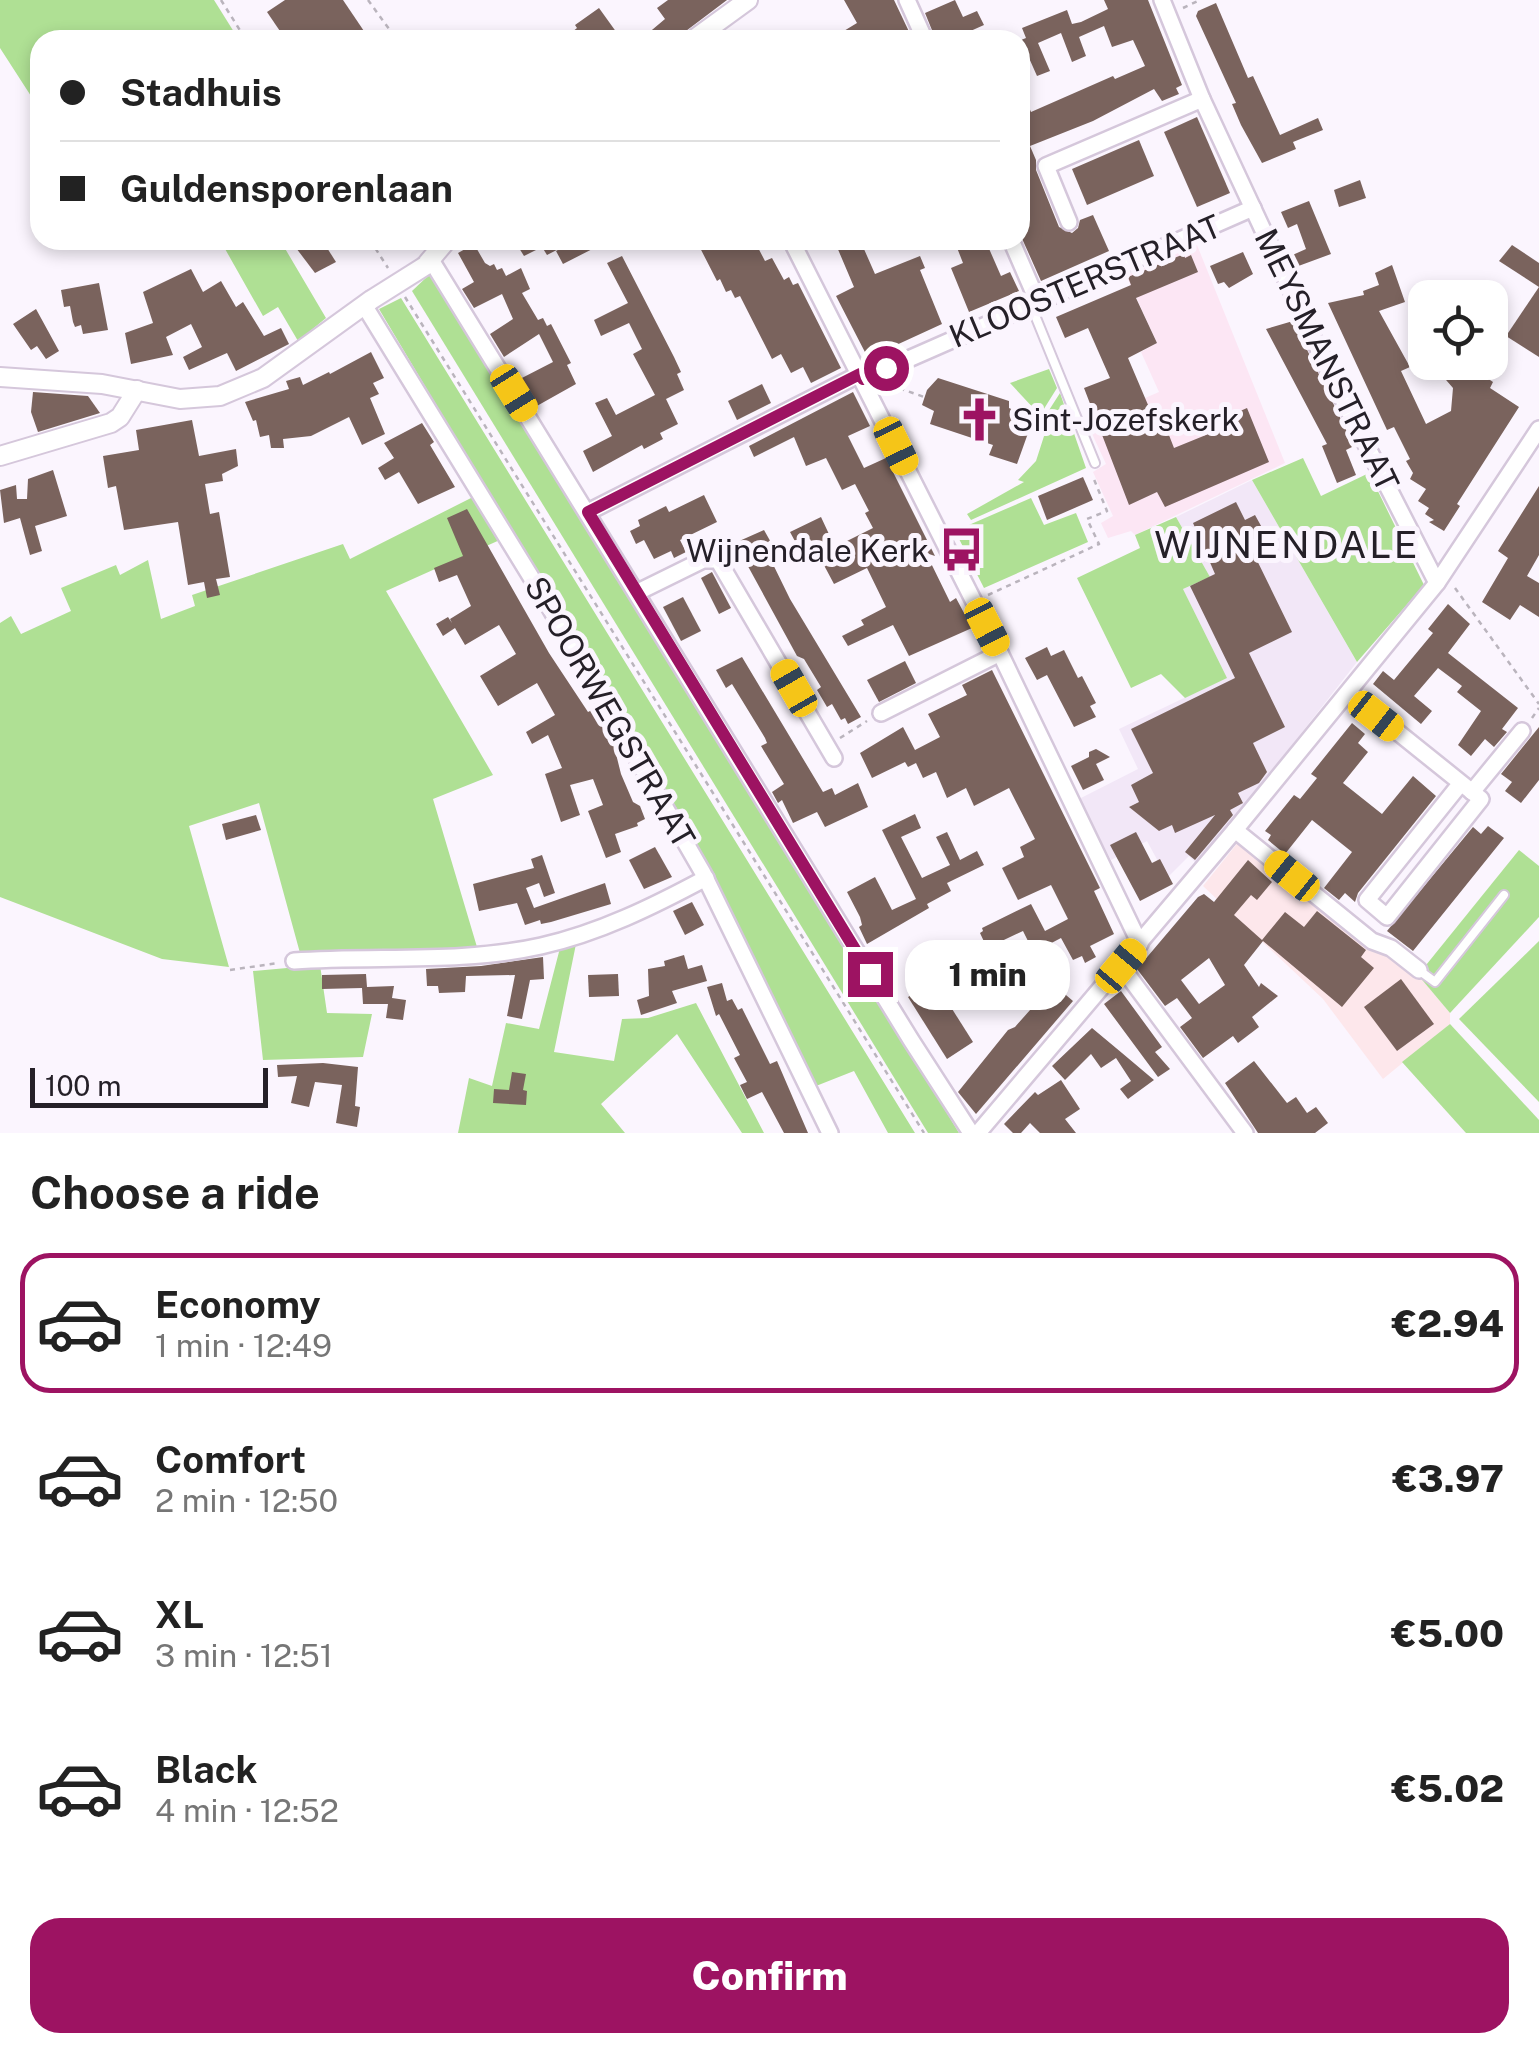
<!DOCTYPE html>
<meta charset="utf-8">
<style>
body{margin:0;font-family:"Public Sans",sans-serif;background:#f2f2f2;color:#222;height:100vh;display:flex;flex-direction:column;font-size:38px;white-space:nowrap}
*{box-sizing:border-box;margin:0}
p{font-size:32px;color:#767676}
.icon{flex:none;width:55px;height:55px;fill:none;stroke:currentColor;stroke-width:2;stroke-linecap:round;stroke-linejoin:round}
.map{position:relative;height:1133px;overflow:hidden}
.sheet{display:flex;flex-direction:column;background:#fff;flex:1}
.sheet>*{flex:none}
.top-card{position:absolute;left:30px;top:30px;width:1000px;height:220px;border-radius:30px;box-shadow:0 5px 15px #0003;display:grid;align-content:center;height:220px;padding:0 30px;background:#fff}
.buttons{position:absolute;left:1408px;top:280px;display:grid;gap:20px}
.buttons a{display:grid;place-items:center;width:100px;height:100px;border-radius:20px;background:#fff;box-shadow:0 5px 15px #0003;font-size:50px}
.scale{position:absolute;left:30px;bottom:25px;width:238px;box-sizing:border-box;padding-left:10px;border:5px solid #252028;border-top:0;font-size:28px;line-height:35px;white-space:nowrap;color:#252028;-webkit-text-stroke:8px #fbf5fe;paint-order:stroke}
.end{position:absolute;width:45px;height:45px;margin:-22px;border:12px solid #9d1362;background:#fff;box-shadow:0 0 0 5px #fff}
.from{border-radius:50%}
.bubble{position:absolute;height:70px;border-radius:30px;background:#fff;box-shadow:0 5px 15px #0003;font-size:32px;font-weight:800;line-height:70px;text-align:center}
.car{position:absolute;width:30px;height:60px;margin:-30px -15px;border-radius:12px;box-shadow:0 0 8px 2px #0007;background:linear-gradient(#f5c518 24%,#345 0 40%,#f5c518 0 76%,#345 0 86%,#f5c518 0)}
.top-card b{display:flex;align-items:center;gap:35px;height:95px;font-size:38px}
.top-card b+b{border-top:2px solid #e0e0e0}
.top-card i{width:25px;height:25px;background:#222}
ul{padding:0;list-style:none}
li{display:flex;align-items:center;gap:30px;height:140px;margin:0 20px 15px;padding:0 10px;border:5px solid transparent;border-radius:30px}
li div{flex:1}
li b{display:block;font-size:38px}
li em{font-style:normal;font-weight:800}
li.selected{border-color:#9d1362}
li>.icon{width:90px;height:90px;stroke-width:1.5}
h2{padding:0 30px;font-size:45px;line-height:120px}
.button{display:flex;gap:20px;margin-top:auto;padding:20px 30px}
.button a{flex:1;height:115px;border-radius:30px;background:#9d1362;color:#fff;font-size:40px;font-weight:800;line-height:115px;text-align:center}
.map>svg:first-child{display:block}
</style>
<div class="map">
<svg width="1539" height="1133" viewBox="0 0 1539 1133">
<rect width="100%" height="100%" fill="#fbf5fe"/>
<polygon fill="#fde7eb" points="1244,835 1418,975 1450,1013 1450,1024 1383,1079 1323,999 1203,886"/>
<polygon fill="#f2e7f7" points="1252,480 1357,662 1198,865 1189,856 1167,878 1147,841 1111,860 1079,799 1138,769 1119,729 1226,678 1183,589 1210,577 1176,517"/>
<polygon fill="#fce6f4" points="1197,245 1285,463 1135,535 1131,531 1108,538 1101,523 1113,516 1093,472 1106,464 1087,423 1159,392 1141,352 1157,343 1126,275"/>
<g fill="#afe094">
<polygon points="0,0 214,0 239,40 40,40 40,110 0,48"/>
<polygon points="220,240 280,240 326,318 298,341 278,307 263,316"/>
<polygon points="431,273 722,740 959,1133 928,1133 412,291"/>
<polygon points="401,298 915,1133 888,1133 854,1071 816,1086 686,824 379,309"/>
<polygon points="1049,369 1057,388 1042,412 1036,411 1010,383"/>
<polygon points="1060,393 1086,468 971,520 967,514 1024,482 1018,480 1036,461 1045,433 1044,418"/>
<polygon points="1303,458 1321,496 1369,473 1424,585 1357,662 1252,480"/>
<polygon points="475,496 502,539 386,591 493,775 433,799 477,947 300,953 259,803 189,826 229,967 162,959 0,897 0,623 11,616 21,634 71,611 61,588 116,565 120,575 148,560 161,619 195,606 192,595 343,544 350,559"/>
<polygon points="1031,498 1044,525 1076,513 1088,542 984,588 955,531"/>
<polygon points="1176,517 1210,577 1183,589 1227,678 1185,698 1161,674 1131,688 1077,578 1140,548 1135,535"/>
<polygon points="1519,850 1539,866 1539,917 1450,1013 1418,975"/>
<polygon points="1539,941 1539,1102 1459,1019"/>
<polygon points="576,944 554,1052 614,1061 622,1019 648,1018 696,1003 764,1133 742,1133 677,1034 601,1104 625,1133 458,1133 469,1078 492,1086 506,1023 539,1029 560,948"/>
<polygon points="320,965 327,1013 372,1014 363,1057 263,1060 253,971"/>
<polygon points="1450,1024 1539,1120 1539,1133 1466,1133 1402,1062"/>
</g>
<g fill="#7a635d" fill-rule="evenodd">
<polygon points="285,0 343,0 370,40 286,40 267,12"/>
<polygon points="668,0 727,0 674,40 640,40 665,19 657,8"/>
<polygon points="844,0 894,0 913,40 829,40 857,23"/>
<polygon points="955,0 963,17 977,11 984,25 966,33 969,40 936,40 925,13"/>
<polygon points="1104,0 1148,0 1182,85 1176,88 1179,94 1162,101 1154,89 1093,121 1030,146 1036,160 1036,170 1059,227 1072,233 1078,228 1080,220 1093,215 1109,251 1041,281 1020,234 1020,87 1031,112 1113,76 1115,79 1145,66 1133,40 1112,47 1104,26 1079,37 1086,56 1072,62 1061,33 1038,43 1050,71 1037,76 1021,40 1026,38 1022,28 1067,10 1072,24 1081,22 1108,9"/>
<polygon points="1216,3 1248,78 1253,76 1280,135 1318,118 1323,130 1293,142 1296,149 1262,163 1241,125 1232,104 1236,103 1196,16 1198,11"/>
<polygon points="599,8 622,40 562,40 577,28 575,25"/>
<polygon points="1197,117 1230,193 1197,207 1164,132"/>
<polygon points="1139,140 1154,176 1087,205 1072,169"/>
<polygon points="1360,180 1366,198 1339,207 1334,190"/>
<polygon points="1309,201 1331,254 1293,268 1288,257 1306,249 1297,224 1288,228 1281,212"/>
<polygon points="290,240 322,240 336,262 315,273"/>
<polygon points="514,240 610,240 563,264 556,251 574,241 547,255 542,247 524,256"/>
<polygon points="696,240 754,240 765,261 772,258 784,280 789,277 793,285 798,283 841,368 811,383 803,367 791,373 781,354 772,359 740,296 735,298 731,290 726,292 720,279 717,281"/>
<polygon points="834,240 860,240 875,274 920,256 925,268 920,270 942,324 868,358 836,296 854,287"/>
<polygon points="954,240 975,240 978,247 987,244 1001,276 1010,272 1019,291 969,312 951,268 963,263"/>
<polygon points="474,244 485,263 490,266 494,264 497,270 502,268 506,276 521,268 530,289 522,293 538,320 543,318 547,326 551,324 571,363 567,365 576,384 535,407 518,380 553,362 539,334 504,357 490,334 513,319 502,294 474,308 462,289 474,282 458,253"/>
<polygon points="1512,245 1539,263 1539,287 1499,261"/>
<polygon points="1243,252 1253,274 1229,288 1224,282 1218,284 1210,266"/>
<polygon points="1184,254 1185,258 1191,255 1198,272 1136,298 1157,343 1128,358 1160,433 1167,430 1174,448 1233,424 1229,416 1247,408 1269,462 1165,507 1157,492 1129,505 1084,388 1110,378 1088,328 1065,338 1056,317 1131,285 1128,277"/>
<polygon points="622,256 674,357 681,372 677,374 684,390 666,399 678,424 660,433 663,439 644,449 642,445 593,472 583,451 612,436 595,403 607,398 616,415 655,395 633,354 642,349 629,323 601,336 594,320 628,303 607,263"/>
<polygon points="1392,265 1405,302 1379,311 1410,367 1401,371 1426,424 1451,411 1453,388 1440,373 1456,362 1463,362 1493,382 1490,388 1519,407 1457,504 1460,506 1444,531 1429,522 1434,520 1425,514 1429,508 1418,501 1426,489 1410,479 1413,473 1406,461 1410,459 1394,427 1387,430 1328,303 1364,295 1363,291 1379,285 1375,273"/>
<polygon points="191,269 203,292 221,281 236,307 243,302 264,336 281,328 289,344 236,371 227,353 189,370 183,357 202,347 191,324 166,337 173,355 131,364 125,333 153,323 143,292"/>
<polygon points="99,283 108,330 83,334 81,325 75,327 73,322 70,306 64,307 61,290"/>
<polygon points="1539,287 1539,357 1506,336"/>
<polygon points="36,309 59,351 46,359 37,346 31,350 13,324"/>
<polygon points="1293,321 1354,446 1346,450 1356,475 1337,483 1322,446 1327,444 1266,329"/>
<polygon points="371,352 384,378 373,383 379,394 370,398 385,434 362,445 349,417 311,436 283,439 284,448 271,448 269,435 260,437 256,420 253,421 245,402 289,389 286,381 300,377 303,385 329,372 330,374"/>
<polygon points="938,378 1009,401 1009,408 1020,413 1019,417 1032,422 1017,464 989,455 993,445 930,424 934,411 922,405 927,390"/>
<polygon points="762,384 771,403 737,420 728,401"/>
<polygon points="33,392 88,396 100,413 38,432 31,412"/>
<polygon points="853,392 870,426 848,436 864,468 886,458 935,556 926,553 950,602 956,598 972,628 909,656 893,625 848,646 842,636 864,625 861,620 886,607 867,568 834,584 810,539 797,545 790,532 821,517 835,547 873,528 865,513 869,511 855,484 842,490 826,458 806,466 794,437 754,457 749,446"/>
<polygon points="192,420 199,456 236,449 238,466 222,474 223,481 205,484 210,514 219,512 230,577 216,579 220,595 207,598 204,582 188,585 178,522 124,530 116,486 108,488 103,456 139,450 136,430"/>
<polygon points="422,423 434,442 430,445 455,487 418,504 399,472 385,480 378,468 394,458 384,443"/>
<polygon points="53,470 67,516 35,526 42,551 30,555 20,518 4,523 0,490 16,485 17,499 27,499 28,479"/>
<polygon points="1083,477 1093,500 1047,520 1038,496"/>
<polygon points="1539,486 1539,555 1527,576 1539,583 1539,617 1520,605 1510,620 1482,602 1508,558 1498,551"/>
<polygon points="704,495 717,522 680,540 686,552 674,558 671,551 654,559 644,540 636,544 630,531 640,526 638,520 666,506 669,512"/>
<polygon points="1236,502 1245,520 1255,515 1265,533 1248,542 1292,632 1249,653 1285,727 1253,743 1267,772 1259,783 1238,793 1243,803 1230,810 1233,815 1195,860 1185,852 1215,815 1175,833 1172,825 1159,831 1129,807 1139,802 1131,785 1153,773 1131,729 1235,678 1190,586 1215,574 1193,523"/>
<polygon points="467,509 549,653 588,712 592,710 609,738 612,738 621,774 633,802 640,806 645,819 637,823 638,826 615,834 621,852 606,858 588,811 603,805 593,779 570,785 580,815 561,822 545,774 562,768 548,735 532,744 526,732 555,715 537,683 498,706 480,676 516,654 499,625 465,645 455,628 443,636 436,624 448,617 452,623 450,619 471,606 457,575 439,582 434,568 463,556 447,518"/>
<polygon points="764,530 773,546 766,550 790,599 861,717 848,724 845,718 841,720 832,704 827,707 817,690 821,687 804,659 797,656 738,548 737,542"/>
<polygon points="712,572 731,608 719,614 701,578"/>
<polygon points="683,597 701,631 681,641 663,607"/>
<polygon points="1448,604 1470,624 1448,653 1518,708 1502,729 1507,732 1494,747 1485,739 1471,756 1458,745 1481,711 1457,692 1462,686 1438,668 1414,696 1432,711 1421,724 1373,684 1383,671 1394,680 1433,633 1428,629"/>
<polygon points="1047,647 1051,656 1064,650 1078,678 1082,676 1096,703 1090,706 1096,717 1074,727 1047,675 1037,680 1025,658"/>
<polygon points="742,657 823,792 832,788 835,795 858,783 868,807 825,827 817,812 793,823 782,800 778,803 772,792 784,784 761,746 767,743 765,738 732,684 726,688 716,670"/>
<polygon points="905,661 916,683 879,702 867,680"/>
<polygon points="992,670 1100,888 1094,891 1114,934 1090,946 1096,957 1085,963 1082,956 1073,960 1061,938 1040,949 1034,941 1029,943 1023,931 987,948 980,933 983,931 982,928 1031,904 1045,931 1068,919 1051,885 1018,900 1002,868 1024,857 1020,847 1035,839 1009,788 974,806 966,788 947,798 936,772 923,778 916,763 908,767 905,762 872,778 860,753 903,727 915,750 940,737 928,714 967,695 962,685"/>
<polygon points="1352,723 1365,734 1358,743 1368,752 1343,783 1382,814 1413,776 1436,796 1358,893 1355,902 1345,893 1339,900 1324,888 1352,852 1312,820 1285,854 1268,840 1271,835 1265,831 1294,795 1300,799 1317,778 1311,774"/>
<polygon points="1539,727 1539,780 1521,803 1505,791 1512,782 1501,774"/>
<polygon points="1096,749 1110,757 1096,764 1104,780 1083,790 1071,766 1089,757 1089,752"/>
<polygon points="915,814 921,828 901,837 922,878 950,865 936,837 947,832 960,860 977,851 984,865 947,883 951,891 927,904 929,908 867,944 859,927 862,925 860,917 847,892 875,877 892,910 916,899 882,830"/>
<polygon points="256,815 261,830 226,840 222,824"/>
<polygon points="1488,826 1504,838 1413,951 1387,931 1473,827 1481,834"/>
<polygon points="1136,832 1152,863 1160,859 1173,884 1140,901 1110,845"/>
<polygon points="655,847 672,877 644,889 629,860"/>
<polygon points="542,855 555,893 544,897 539,883 526,888 534,908 605,883 611,904 551,922 541,924 540,920 525,925 517,903 479,911 473,884 534,868 531,859"/>
<path d="M1248,860L1272,882L1257,900L1251,895L1234,915L1262,940L1285,912L1304,927L1317,911L1366,950L1361,957L1374,968L1342,1007L1263,941L1244,965L1259,987L1261,983L1278,996L1252,1017L1259,1027L1238,1043L1233,1036L1203,1058L1180,1027L1192,1018L1177,998L1165,1006L1137,969L1198,897L1204,894L1214,902ZM1209,958L1225,985L1199,1004L1181,980Z"/>
<polygon points="692,902 704,925 685,935 673,911"/>
<polygon points="684,955 688,969 702,965 707,981 672,991 677,1003 641,1015 637,1000 649,996 648,969 665,966 664,961"/>
<polygon points="543,957 544,979 530,980 522,1019 507,1016 515,975 466,976 465,992 439,993 438,986 427,986 426,969 481,966"/>
<polygon points="366,974 367,987 394,986 392,998 406,1000 403,1020 386,1018 388,1004 363,1004 362,988 322,989 322,975"/>
<polygon points="618,974 619,996 589,997 588,975"/>
<polygon points="1401,979 1434,1024 1397,1051 1364,1007"/>
<polygon points="935,982 973,1042 947,1059 908,997"/>
<polygon points="722,983 727,1001 732,999 738,1010 742,1008 770,1064 777,1061 808,1133 784,1133 762,1092 747,1099 740,1085 747,1082 734,1058 740,1055 719,1014 716,1016 707,987"/>
<polygon points="1053,984 1073,1001 976,1114 958,1092 1008,1030 1015,1027"/>
<polygon points="1121,991 1162,1047 1155,1052 1170,1069 1158,1077 1104,1004"/>
<polygon points="1092,1028 1122,1053 1154,1080 1128,1099 1120,1089 1131,1081 1116,1058 1101,1068 1091,1054 1065,1080 1052,1066"/>
<polygon points="1254,1061 1287,1103 1296,1097 1307,1113 1316,1107 1328,1123 1315,1133 1258,1133 1225,1083"/>
<polygon points="323,1063 358,1067 355,1106 360,1107 357,1127 336,1123 342,1085 315,1082 309,1107 291,1103 297,1076 278,1077 277,1065"/>
<polygon points="512,1072 526,1074 523,1090 527,1091 526,1105 493,1103 494,1089 509,1090"/>
<polygon points="1061,1080 1080,1109 1065,1119 1076,1133 1040,1133 1030,1123 1021,1133 1013,1133 1004,1124 1035,1092 1038,1095"/>
</g>
<g fill="none" stroke-linecap="round" stroke-linejoin="round">
<defs>
<g id="service">
<polyline points="1030,303 1095,463"/>
<polyline points="1420,971 1435,982 1504,895"/>
</g>
<g id="minor">
<polyline points="907,0 925,40"/>
<polyline points="1162,0 1202,99 1330,374 1437,583"/>
<polyline points="1069,222 1046,166 1202,99"/>
<polyline points="791,240 1000,653 1140,944"/>
<polyline points="1011,240 1037,300"/>
<polyline points="431,260 911,1040 971,1133"/>
<polyline points="364,305 550,608 703,873 830,1133"/>
<polyline points="863,379 1253,208"/>
<polyline points="588,512 860,374"/>
<polyline points="638,592 703,560 718,560 834,758"/>
<polyline points="1349,693 1481,799 1387,917 1367,900 1461,783"/>
<polyline points="881,713 1000,653"/>
<polyline points="1472,792 1522,731"/>
<polyline points="1235,830 1372,941 1391,948 1419,970"/>
<path d="M294,961C376,955 460,964 541,946C599,933 654,906 706,878"/>
<polyline points="1121,966 1245,1133"/>
<polyline points="978,1133 1235,830 1437,583 1539,429"/>
</g>
<g id="tertiary">
<polyline points="693,40 748,0"/>
<polyline points="425,266 447,240"/>
<polyline points="0,377 102,384 180,399 220,396 263,378 371,300"/>
<polyline points="0,456 111,423 120,417 137,390"/>
</g>
</defs>
<use href="#service" stroke="#d5c7db" stroke-width="12"/>
<use href="#minor" stroke="#d5c7db" stroke-width="20"/>
<use href="#tertiary" stroke="#d5c7db" stroke-width="22"/>
<g stroke="#bab4bd" stroke-width="2.5" stroke-dasharray="5 5" stroke-linecap="butt">
<polyline points="221,0 246,40"/>
<polyline points="368,0 397,40"/>
<polyline points="1183,8 1200,0"/>
<polyline points="370,240 388,268"/>
<polyline points="405,297 924,1133"/>
<polyline points="890,385 927,398"/>
<polyline points="1455,588 1539,704"/>
<polyline points="988,595 1099,544 1087,519 1107,511 1093,477"/>
<polyline points="1532,718 1539,708"/>
<polyline points="840,738 867,721"/>
<polyline points="230,970 278,963"/>
</g>
<use href="#service" stroke="#fff" stroke-width="8"/>
<use href="#minor" stroke="#fff" stroke-width="15"/>
<use href="#tertiary" stroke="#fff" stroke-width="18"/>
<defs>
<polyline id="tertiary-bridge" points="371,300 425,266"/>
</defs>
<use href="#tertiary-bridge" stroke="#d5c7db" stroke-width="22" stroke-linecap="butt"/>
<use href="#tertiary-bridge" stroke="#fff" stroke-width="18"/>
</g>
<g fill="none" stroke-linecap="round" stroke-linejoin="round">
<polyline stroke="#9d1362" stroke-width="12" points="870,974 588,512 860,374 863,379 886,368"/>
</g>
<defs>
<symbol id="church-bare" viewBox="-9 -9 18 18"><path d="M-1.2-6h2.4v3.5h3.3v2.4h-3.3V6h-2.4V-.1h-3.3v-2.4h3.3Z" fill="#9d1362" stroke="#fbf5fe" stroke-width="2.5" paint-order="stroke"/></symbol>
<symbol id="bus-bare" viewBox="-9 -9 18 18"><path d="M-5-6H5V4H4V6H2V4H-2V6H-4V4H-5ZM-3.5-4V0h7V-4ZM-3.5 1.2v1.5H-2V1.2ZM2 1.2v1.5H3.5V1.2Z" fill="#9d1362" stroke="#fbf5fe" stroke-width="2.5" paint-order="stroke"/></symbol>
</defs>
<g fill-rule="evenodd">
<use href="#church-bare" x="948" y="388" width="63" height="63"/>
<use href="#bus-bare" x="930" y="518" width="63" height="63"/>
</g>
<g text-anchor="middle" dominant-baseline="central" stroke-width="10" stroke-linejoin="round" paint-order="stroke">
<g font-size="32" fill="#252028" stroke="#fbf5fe">
<text transform="translate(1085 281) rotate(-23)">KLOOSTERSTRAAT</text>
<text transform="translate(1327 360) rotate(64)">MEYSMANSTRAAT</text>
<text transform="translate(610 712) rotate(60)">SPOORWEGSTRAAT</text>
</g>
<g font-size="32" fill="#252028" stroke="#fbf5fe" text-anchor="start">
<text x="1012" y="419">Sint-Jozefskerk</text>
<text x="929" y="550" text-anchor="end">Wijnendale Kerk</text>
</g>
<g font-size="38" letter-spacing="2.5" fill="#252028" stroke="#fbf5fe">
<text x="1287" y="544">WIJNENDALE</text>
</g>
</g>
</svg>
<div class="buttons">
<a><svg class="icon" aria-label="locate" viewBox="0 0 24 24"><circle cx="12" cy="12" r="6"/><path d="M12 2v4M12 18v4M2 12h4M18 12h4"/></svg></a>
</div>
<div class="scale">100 m</div>
<i class="end from" style="left:886px;top:368px"></i>
<i class="end" style="left:870px;top:974px"></i>
<div class="bubble" style="left:905px;top:940px;width:165px">1 min</div>
<i class="car" style="left:514px;top:393px;rotate:148deg"></i>
<i class="car" style="left:896px;top:446px;rotate:154deg"></i>
<i class="car" style="left:987px;top:627px;rotate:153deg"></i>
<i class="car" style="left:794px;top:688px;rotate:330deg"></i>
<i class="car" style="left:1376px;top:716px;rotate:128deg"></i>
<i class="car" style="left:1292px;top:876px;rotate:309deg"></i>
<i class="car" style="left:1121px;top:966px;rotate:40deg"></i>
<div class="top-card">
<b><i class="from"></i>Stadhuis</b>
<b><i></i>Guldensporenlaan</b>
</div>
</div>
<section class="sheet">
<h2>Choose a ride</h2>
<ul>
<li class="selected"><svg class="icon" aria-label="car" viewBox="0 0 24 24"><path d="M5 17H2v-5l4-1 3-4h7l3 4 3 1v5h-3M9 17h6M6 11h13"/><circle cx="7" cy="17" r="2"/><circle cx="17" cy="17" r="2"/></svg><div><b>Economy</b><p>1 min · 12:49</p></div><em>€2.94</em></li>
<li><svg class="icon" aria-label="car" viewBox="0 0 24 24"><path d="M5 17H2v-5l4-1 3-4h7l3 4 3 1v5h-3M9 17h6M6 11h13"/><circle cx="7" cy="17" r="2"/><circle cx="17" cy="17" r="2"/></svg><div><b>Comfort</b><p>2 min · 12:50</p></div><em>€3.97</em></li>
<li><svg class="icon" aria-label="car" viewBox="0 0 24 24"><path d="M5 17H2v-5l4-1 3-4h7l3 4 3 1v5h-3M9 17h6M6 11h13"/><circle cx="7" cy="17" r="2"/><circle cx="17" cy="17" r="2"/></svg><div><b>XL</b><p>3 min · 12:51</p></div><em>€5.00</em></li>
<li><svg class="icon" aria-label="car" viewBox="0 0 24 24"><path d="M5 17H2v-5l4-1 3-4h7l3 4 3 1v5h-3M9 17h6M6 11h13"/><circle cx="7" cy="17" r="2"/><circle cx="17" cy="17" r="2"/></svg><div><b>Black</b><p>4 min · 12:52</p></div><em>€5.02</em></li>
</ul>
<div class="button"><a>Confirm</a></div>
</section>
